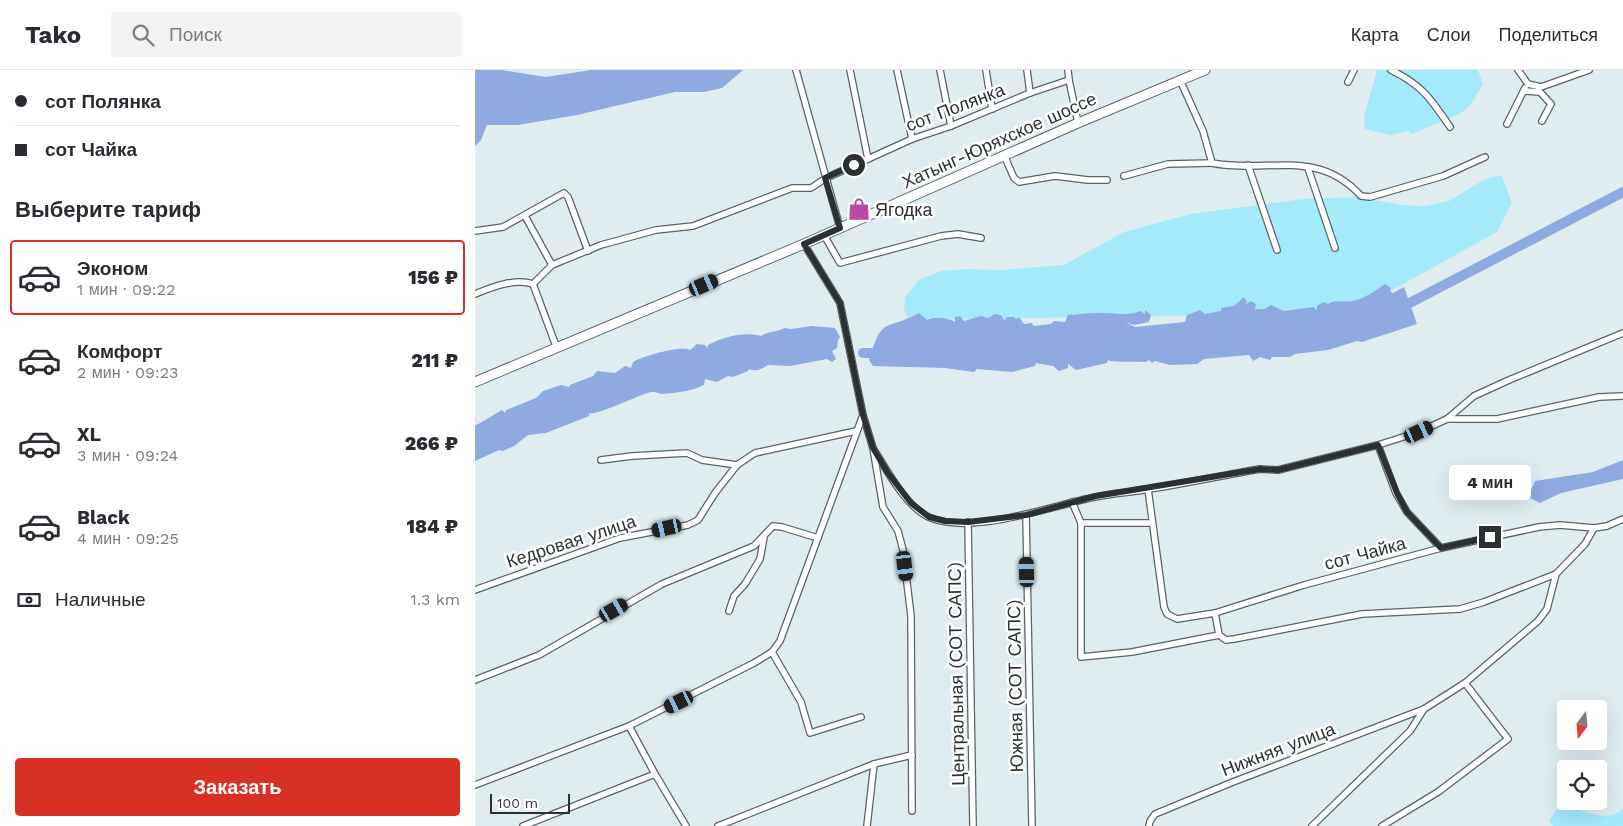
<!DOCTYPE html>
<html lang="ru">
<meta charset="utf-8">
<style>
body{margin:0;font-family:"Work Sans",sans-serif;background:#f2f2f3;color:#2b2b33;height:100vh;display:flex;flex-direction:column;font-size:19px;white-space:nowrap}
*{box-sizing:border-box;margin:0}
p{font-size:16px;color:#7c7c81}
.icon{flex:none;width:28px;height:28px;fill:none;stroke:currentColor;stroke-width:2;stroke-linecap:round;stroke-linejoin:round}
.map{position:relative;flex:1;overflow:hidden}
.details{display:flex;flex-direction:column;background:#fff;width:475px}
.details>*{flex:none}
.banner{display:grid;align-content:center;height:110px;padding:0 15px;background:#fff}
.needle{width:32px;rotate:196deg}
.fabs{position:absolute;left:1082px;top:630px;display:grid;gap:10px}
.fabs a{display:grid;place-items:center;width:50px;height:50px;border-radius:5px;background:#fff;box-shadow:0 5px 20px #0002;font-size:25px}
.scale{position:absolute;left:15px;bottom:12px;width:80px;box-sizing:border-box;padding-left:5px;border:2px solid #2b3132;border-top:0;font-size:14px;line-height:18px;white-space:nowrap;color:#2b3132;-webkit-text-stroke:4px #fff;paint-order:stroke}
.end{position:absolute;width:22px;height:22px;margin:-11px;border:6px solid #2b3132;background:#fff;box-shadow:0 0 0 2px #fff}
.from{border-radius:50%}
.bubble{position:absolute;height:35px;border-radius:5px;background:#fff;box-shadow:0 5px 20px #0002;font-size:16px;font-weight:800;line-height:35px;text-align:center}
.car{position:absolute;width:15px;height:30px;margin:-15px -8px;border-radius:6px;box-shadow:0 0 4px 1px #0007;background:linear-gradient(#222 24%,#8ab4d8 0 40%,#222 0 76%,#8ab4d8 0 86%,#222 0)}
.banner b{display:flex;align-items:center;gap:18px;height:48px;font-size:19px}
.banner b+b{border-top:1px solid #e1e1e2}
.banner i{width:12px;height:12px;background:#2b2b33}
ul{padding:0;list-style:none}
li{display:flex;align-items:center;gap:15px;height:75px;margin:0 10px 8px;padding:0 5px;border:2px solid transparent;border-radius:5px}
li div{flex:1}
li b{display:block;font-size:19px}
li em{font-style:normal;font-weight:800}
li.active{border-color:#d93025}
li>.icon{width:45px;height:45px;stroke-width:1.5}
h2{padding:0 15px;font-size:22px;line-height:60px}
.pay{display:flex;align-items:center;gap:12px;height:55px;padding:0 15px;font-size:19px}
.pay p{margin-inline-start:auto}
.action{display:flex;gap:10px;margin-top:auto;padding:10px 15px}
.action a{flex:1;height:58px;border-radius:5px;background:#d93025;color:#fff;font-size:20px;font-weight:800;line-height:58px;text-align:center}
header{display:flex;align-items:center;gap:30px;box-sizing:border-box;height:70px;padding:0 25px;background:#fff;border-bottom:1px solid #e1e1e2}
header strong{font-size:24px}
nav{display:flex;gap:28px;margin-inline-start:auto;font-size:18px}
.search{width:350px;height:45px;background:#f2f2f3;display:flex;align-items:center;gap:12px;box-sizing:border-box;padding:0 18px;border-radius:5px;color:#7c7c81;font-size:19px}
main{display:flex;flex:1;min-height:0}
.map>svg:first-child{display:block}
</style>
<header>
<strong>Tako</strong>
<div class="search"><svg class="icon" aria-label="search" viewBox="0 0 24 24"><circle cx="10" cy="10" r="6"/><path d="M15 15l6 6"/></svg>Поиск</div>
<nav><a>Карта</a><a>Слои</a><a>Поделиться</a></nav>
</header>
<main>
<section class="details">
<div class="banner">
<b><i class="from"></i>сот Полянка</b>
<b><i></i>сот Чайка</b>
</div>
<h2>Выберите тариф</h2>
<ul>
<li class="active"><svg class="icon" aria-label="car" viewBox="0 0 24 24"><path d="M5 17H2v-5l4-1 3-4h7l3 4 3 1v5h-3M9 17h6M6 11h13"/><circle cx="7" cy="17" r="2"/><circle cx="17" cy="17" r="2"/></svg><div><b>Эконом</b><p>1 мин · 09:22</p></div><em>156 ₽</em></li>
<li><svg class="icon" aria-label="car" viewBox="0 0 24 24"><path d="M5 17H2v-5l4-1 3-4h7l3 4 3 1v5h-3M9 17h6M6 11h13"/><circle cx="7" cy="17" r="2"/><circle cx="17" cy="17" r="2"/></svg><div><b>Комфорт</b><p>2 мин · 09:23</p></div><em>211 ₽</em></li>
<li><svg class="icon" aria-label="car" viewBox="0 0 24 24"><path d="M5 17H2v-5l4-1 3-4h7l3 4 3 1v5h-3M9 17h6M6 11h13"/><circle cx="7" cy="17" r="2"/><circle cx="17" cy="17" r="2"/></svg><div><b>XL</b><p>3 мин · 09:24</p></div><em>266 ₽</em></li>
<li><svg class="icon" aria-label="car" viewBox="0 0 24 24"><path d="M5 17H2v-5l4-1 3-4h7l3 4 3 1v5h-3M9 17h6M6 11h13"/><circle cx="7" cy="17" r="2"/><circle cx="17" cy="17" r="2"/></svg><div><b>Black</b><p>4 мин · 09:25</p></div><em>184 ₽</em></li>
</ul>
<div class="pay"><svg class="icon" aria-label="cash" viewBox="0 0 24 24"><path d="M3 7h18v10H3z"/><circle cx="12" cy="12" r="2"/></svg>Наличные<p>1.3 km</p></div>
<div class="action"><a>Заказать</a></div>
</section>
<div class="map">
<svg width="1148" height="756" viewBox="0 0 1148 756">
<rect width="100%" height="100%" fill="#dfedf1"/>
<g fill="#a5eafb">
<polygon points="902,0 1003,0 1008,14 995,36 984,44 937,64 933,61 915,65 890,59 889,47"/>
<polygon points="1027,106 1037,133 1022,162 876,243 434,250 429,239 430,227 445,209 467,201 491,199 526,200 589,195 649,162 716,144 828,129 881,127 927,135 951,136 974,131 1005,112 1016,107"/>
<path d="M1098,738C1114,743 1134,752 1148,739V756H1078L1074,751L1081,740Z"/>
</g>
<g fill="#8eaae1">
<polygon points="0,0 27,0 71,7 116,0 268,0 247,18 229,22 200,22 102,45 43,55 12,55 6,70 0,76"/>
<path d="M910,214L916,218L915,221L918,223L929,217L942,254L887,272L882,271L853,280L820,284L815,287H797L795,290L785,287L778,291L774,285L729,289L722,294L695,295L680,291L677,293L674,290L671,292C663,291 637,293 633,290L632,293L601,300L593,294V298L584,301L578,296L561,293L560,296L537,302L502,299L499,302L470,298L398,296L394,290C408,244 410,262 444,243L452,250C459,246 474,248 480,252V247L485,246L489,251L506,246L513,248L520,244L526,245L529,250L532,247H539L541,249L544,247L549,254L557,253L559,256L576,254L579,251L590,252L593,245C602,245 612,243 620,243C633,242 652,247 665,241L670,244V240L676,245L674,252L659,255L650,252L660,257L710,252L712,245L725,240L730,244L746,241V238L759,236L769,227L772,232L770,235L776,231L781,234L780,239H790L796,235L809,241L838,237L842,240V236L849,232L853,234C862,229 867,233 877,231C889,229 900,221 910,214Z"/>
<path d="M337,256L360,258L365,267L363,270L362,278L357,281L361,289L357,292L352,289L315,296L293,295C287,299 281,302 274,299L273,301L258,307L253,306L242,312L230,309L229,315C218,321 200,323 187,324C184,324 179,321 176,322C163,325 124,345 115,343L114,346L71,363L53,365L39,376L28,381L24,380L0,391V356L27,340L30,343L31,340L61,328L68,321L86,315L94,317L95,315L118,306L122,301L140,303L150,296L156,298L158,292C168,286 206,275 215,280L222,274L230,275L232,278L233,275C247,267 270,261 286,266C294,261 301,262 310,258L316,259Z"/>
<polygon points="1148,390 1148,409 1086,423 1065,433 1053,427 1060,411 1118,402"/>
</g>
<g fill="none" stroke-linecap="round" stroke-linejoin="round">
<g stroke="#8eaae1" stroke-width="10">
<polyline points="925,238 1148,122"/>
<polyline points="388,283 408,283"/>
</g>
<defs>
<g id="street">
<polyline points="321,0 365,158"/>
<polyline points="375,0 393,89"/>
<polyline points="422,0 437,69"/>
<polyline points="465,0 476,56"/>
<polyline points="511,0 517,39"/>
<polyline points="552,0 555,23"/>
<polyline points="593,0 594,10"/>
<path d="M916,0C947,15 956,29 975,57"/>
<polyline points="1043,0 1053,14 1066,17 1114,0"/>
<path d="M705,10L728,61L737,93C791,104 842,77 886,126L895,127L968,106L1010,87"/>
<polyline points="873,12 879,0"/>
<polyline points="1049,21 1065,22 1076,34 1067,51"/>
<polyline points="1032,54 1050,18"/>
<polyline points="529,85 539,108 544,112 580,106 613,110 632,110"/>
<polyline points="773,95 802,180"/>
<polyline points="833,98 860,178"/>
<polyline points="649,106 693,94 737,93"/>
<polyline points="50,146 77,195"/>
<polyline points="0,161 28,157 89,123 93,127 113,181"/>
<polyline points="349,165 365,193 466,166 483,164 506,168"/>
<path d="M0,224C17,217 40,208 58,214"/>
<polyline points="81,276 58,214 77,195 126,175 181,160 218,156 317,118 336,118 351,108 437,69 476,56 555,23 594,10 603,53"/>
<polyline points="388,345 398,378 408,437 423,461 428,480 436,546 437,741"/>
<polyline points="972,349 1022,349 1124,327 1148,326"/>
<polyline points="903,375 921,423 932,442 966,478"/>
<path d="M398,378C411,399 432,439 456,448C500,465 575,436 620,427C634,424 648,423 662,421C703,415 744,406 785,399L803,400L903,375L944,362L972,349L999,326L1034,310L1148,263"/>
<polyline points="126,390 157,386 212,383 227,390 262,395 280,383 381,361"/>
<polyline points="673,419 689,537 692,544 702,549 740,543 829,515 966,478 1064,457 1085,455 1119,458 1132,456 1148,449"/>
<polyline points="597,432 606,453 606,587 657,582 744,565 751,570 759,569 887,544 985,539 1009,532 1081,504"/>
<polyline points="551,445 557,756"/>
<polyline points="493,452 498,756"/>
<polyline points="606,453 677,453"/>
<polyline points="0,520 145,468 213,455 223,450 240,423 262,395"/>
<polyline points="254,541 259,526 270,514 285,489 289,467"/>
<polyline points="740,543 744,565"/>
<polyline points="297,582 326,632 335,663 386,647"/>
<polyline points="0,610 64,585 187,514 279,476 298,456 307,457 343,468"/>
<polyline points="154,656 180,704 211,756"/>
<polyline points="0,715 154,656 279,593 297,582 305,571 388,345 365,233 329,174"/>
<polyline points="48,756 180,704"/>
<polyline points="243,756 399,694 437,685"/>
<polyline points="392,756 399,694"/>
<polyline points="674,756 675,751 680,744 758,712 949,639 990,613 1063,551 1072,539 1081,504 1110,474 1119,458"/>
<polyline points="837,756 935,661 949,639"/>
<polyline points="907,756 963,722 1033,669 990,613"/>
</g>
<polyline id="secondary" points="0,312 329,174 603,53 730,0"/>
</defs>
<use href="#street" stroke="#586366" stroke-width="8"/>
<use href="#secondary" stroke="#586366" stroke-width="11"/>
<use href="#street" stroke="#fff" stroke-width="5.5"/>
<use href="#secondary" stroke="#fff" stroke-width="9"/>
</g>
<g fill="none" stroke-linecap="round" stroke-linejoin="round">
<polyline stroke="#2b3132" stroke-width="6" points="379,95 350,108 365,158 329,174 365,233 388,345 398,378 413,403 436,433 454,447 470,451 493,452 551,445 621,426 785,399 803,400 903,375 922,423 932,442 966,478 1015,467"/>
</g>
<defs>
<symbol id="shop-bare" viewBox="-9 -9 18 18"><path d="M-5-2.5h2.3a2.7 3.5 0 0 1 5.4 0H5L5.5 6h-11ZM-1.5-2.5h3a1.5 2.3 0 0 0-3 0Z" fill="#ba49a5" stroke="#fff" stroke-width="2.5" paint-order="stroke"/></symbol>
</defs>
<g fill-rule="evenodd">
<use href="#shop-bare" x="368" y="123" width="32" height="32"/>
</g>
<g text-anchor="middle" dominant-baseline="central" stroke-width="5" stroke-linejoin="round" paint-order="stroke">
<g font-size="18" fill="#2b3132" stroke="#fff">
<text transform="translate(480 37) rotate(-21)">сот Полянка</text>
<text transform="translate(524 70) rotate(-24)">Хатынг-Юряхское шоссе</text>
<text transform="translate(96 471) rotate(-18)">Кедровая улица</text>
<text transform="translate(890 483) rotate(-15)">сот Чайка</text>
<text transform="translate(481 604) rotate(-91)">Центральная (СОТ САПС)</text>
<text transform="translate(540 616) rotate(-91)">Южная (СОТ САПС)</text>
<text transform="translate(803 679) rotate(-21)">Нижняя улица</text>
</g>
<g font-size="18" fill="#2b3132" stroke="#fff" text-anchor="start">
<text x="400" y="139">Ягодка</text>
</g>
</g>
</svg>
<div class="fabs">
<a><svg class="needle" viewBox="-14 -14 28 28"><path d="M0-13l5 13h-10z" fill="#e53935"/><path d="M0 13l5-13h-10z" fill="#7c7c81"/></svg></a>
<a><svg class="icon" aria-label="locate" viewBox="0 0 24 24"><circle cx="12" cy="12" r="6"/><path d="M12 2v4M12 18v4M2 12h4M18 12h4"/></svg></a>
</div>
<div class="scale">100 m</div>
<i class="end from" style="left:379px;top:95px"></i>
<i class="end" style="left:1015px;top:467px"></i>
<div class="bubble" style="left:974px;top:395px;width:82px">4 мин</div>
<i class="car" style="left:229px;top:215px;rotate:67deg"></i>
<i class="car" style="left:944px;top:362px;rotate:65deg"></i>
<i class="car" style="left:192px;top:458px;rotate:257deg"></i>
<i class="car" style="left:430px;top:496px;rotate:173deg"></i>
<i class="car" style="left:552px;top:502px;rotate:359deg"></i>
<i class="car" style="left:139px;top:540px;rotate:60deg"></i>
<i class="car" style="left:204px;top:632px;rotate:244deg"></i>
</div>
</main>
